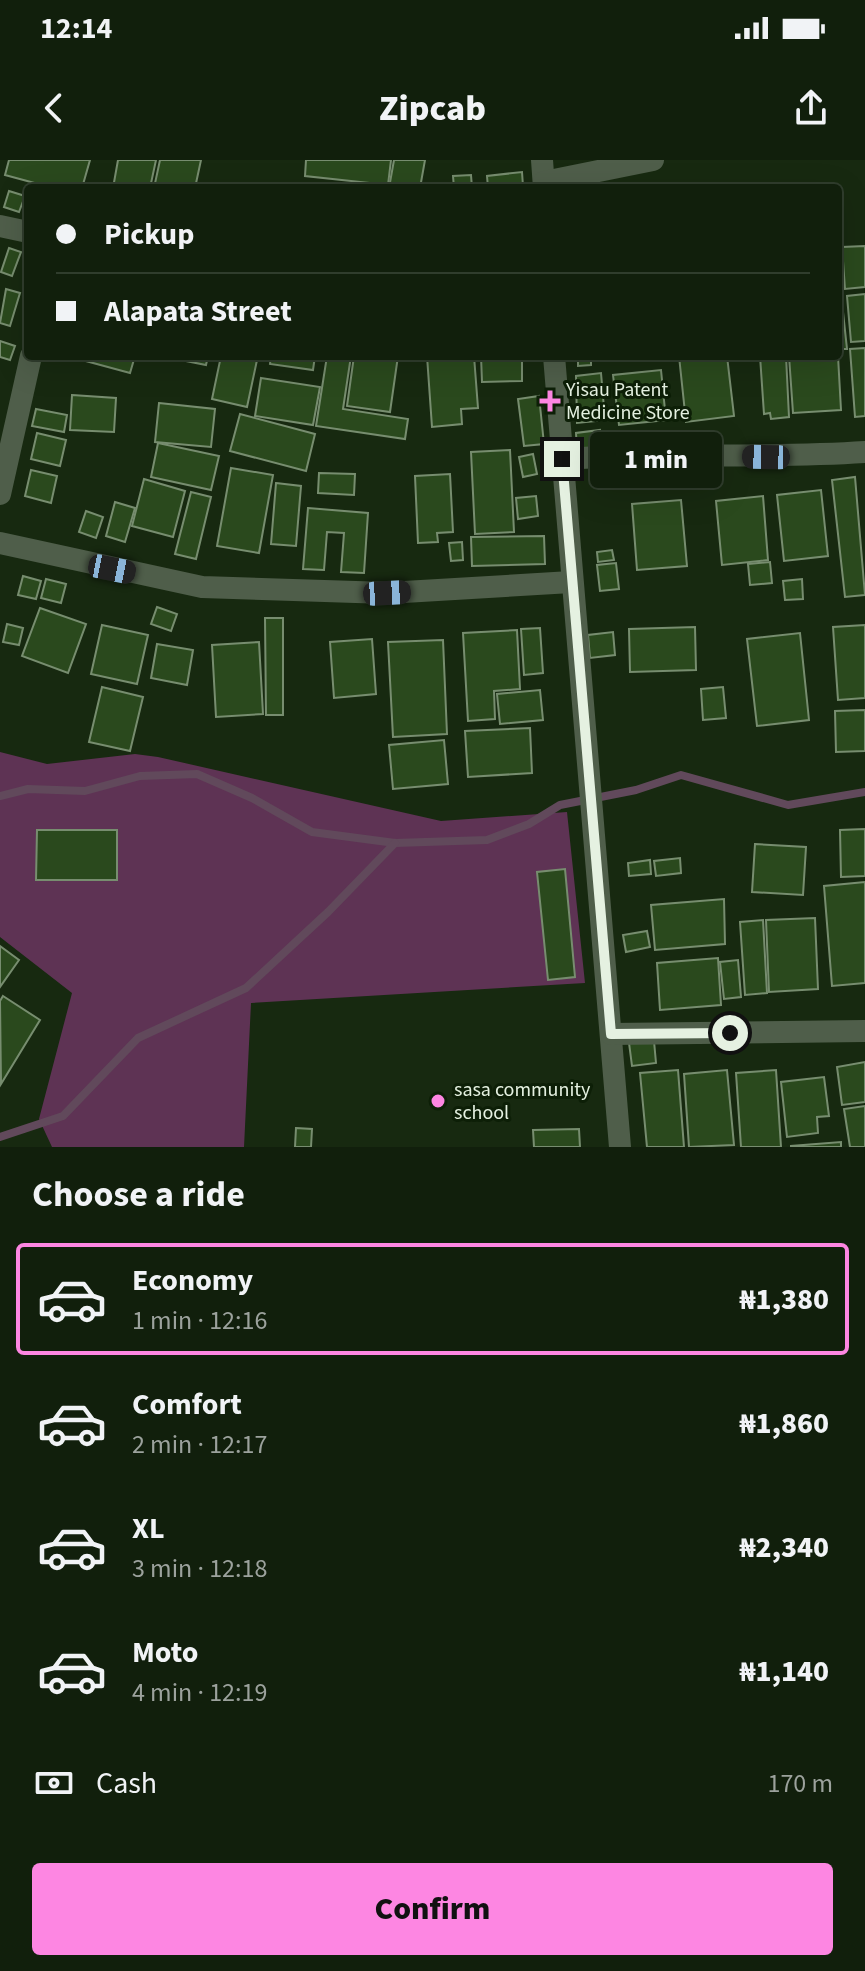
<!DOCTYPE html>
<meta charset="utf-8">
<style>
body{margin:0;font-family:"Source Sans 3",sans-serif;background:#1a2715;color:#f1f3f6;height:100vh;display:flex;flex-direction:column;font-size:30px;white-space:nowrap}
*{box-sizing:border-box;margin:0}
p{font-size:26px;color:#9ca29d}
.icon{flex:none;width:44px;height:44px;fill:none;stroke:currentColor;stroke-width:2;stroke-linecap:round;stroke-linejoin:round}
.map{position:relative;height:987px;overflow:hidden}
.panel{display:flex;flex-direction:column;background:#111f0c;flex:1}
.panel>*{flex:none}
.banner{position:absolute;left:24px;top:24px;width:818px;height:176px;border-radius:8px;box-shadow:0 8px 32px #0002,0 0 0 2px #303d2d;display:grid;align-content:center;height:176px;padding:0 32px;background:#111f0c}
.end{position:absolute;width:36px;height:36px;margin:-18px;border:10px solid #e5f1e1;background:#111;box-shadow:0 0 0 4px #111}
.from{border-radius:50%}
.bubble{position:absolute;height:56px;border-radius:8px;background:#111f0c;box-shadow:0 8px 32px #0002,0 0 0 2px #303d2d;font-size:26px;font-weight:800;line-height:56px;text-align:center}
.car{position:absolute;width:24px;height:48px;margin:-24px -12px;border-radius:10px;box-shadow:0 0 6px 2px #0007;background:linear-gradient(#222 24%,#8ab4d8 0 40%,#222 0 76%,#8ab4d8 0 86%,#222 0)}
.banner b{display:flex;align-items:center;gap:28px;height:76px;font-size:30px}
.banner b+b{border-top:2px solid #303d2d}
.banner i{width:20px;height:20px;background:#f1f3f6}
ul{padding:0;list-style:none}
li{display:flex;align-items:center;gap:24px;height:112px;margin:0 16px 12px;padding:0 16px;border:4px solid transparent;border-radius:8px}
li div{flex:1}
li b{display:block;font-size:30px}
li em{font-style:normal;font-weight:800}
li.on{border-color:#fd86e2}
li>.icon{width:72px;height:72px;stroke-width:1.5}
h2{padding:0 32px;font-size:36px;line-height:96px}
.pay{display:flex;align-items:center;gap:20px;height:88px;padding:0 32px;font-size:30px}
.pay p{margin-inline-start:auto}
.cta{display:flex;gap:16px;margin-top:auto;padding:16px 32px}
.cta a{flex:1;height:92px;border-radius:8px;background:#fd86e2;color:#111;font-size:32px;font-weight:800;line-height:92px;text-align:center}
.status{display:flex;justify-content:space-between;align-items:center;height:56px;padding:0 40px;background:#111f0c;direction:ltr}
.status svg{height:22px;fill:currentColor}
header{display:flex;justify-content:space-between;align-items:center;height:104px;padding:0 32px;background:#111f0c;font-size:36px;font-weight:800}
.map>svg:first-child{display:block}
</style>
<div class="status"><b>12:14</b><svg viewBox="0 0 49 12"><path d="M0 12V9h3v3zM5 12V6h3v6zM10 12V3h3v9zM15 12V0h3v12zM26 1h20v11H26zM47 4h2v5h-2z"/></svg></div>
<header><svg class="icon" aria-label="back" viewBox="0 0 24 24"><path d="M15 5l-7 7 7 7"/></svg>Zipcab<svg class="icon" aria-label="share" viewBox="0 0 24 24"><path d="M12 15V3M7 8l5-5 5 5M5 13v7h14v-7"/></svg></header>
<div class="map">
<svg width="865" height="987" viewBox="0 0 865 987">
<rect width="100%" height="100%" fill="#172910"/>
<polygon fill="#5e3354" points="0,592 47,604 135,594 158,597 441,661 567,652 585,823 251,843 244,987 52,987 39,959 72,833 0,777"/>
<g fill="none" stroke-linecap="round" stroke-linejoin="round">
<g stroke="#61495b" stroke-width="8">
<polyline points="0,636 28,629 85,631 140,616 197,614 252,638 312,672 395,683 487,680 529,664 560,645 636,630 681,615 788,645 865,632"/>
<polyline points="0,977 63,956 138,878 246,828 328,752 395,683"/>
</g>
</g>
<g fill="#2a491d" stroke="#778d6f" stroke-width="2">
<polygon points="9,0 90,0 82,28 53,28 5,15"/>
<polygon points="118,0 156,0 150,28 113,28"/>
<polygon points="160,0 201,0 195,28 154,28"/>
<polygon points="306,0 391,0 388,25 305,16"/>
<polygon points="394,0 425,0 420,28 389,28"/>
<polygon points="522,12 523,26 488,28 487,16"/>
<polygon points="471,15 472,28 454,28 453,16"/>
<polygon points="322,24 373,26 372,28 322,28"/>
<polygon points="9,31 25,36 19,52 4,47"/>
<polygon points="865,86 865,127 845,129 842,87"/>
<polygon points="9,88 21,92 12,116 1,112"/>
<polygon points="6,129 20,133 10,166 0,163"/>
<polygon points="865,134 865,181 851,182 847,136"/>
<polygon points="838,152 843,152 847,189 838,189"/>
<polygon points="0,181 15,186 10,200 0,197"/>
<polygon points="865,188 865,256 855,257 850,189"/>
<polygon points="83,196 135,196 130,213 82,200"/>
<polygon points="161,196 208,196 206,205"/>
<polygon points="221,196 257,200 247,247 212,239"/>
<polygon points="271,196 315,196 313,210 270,204"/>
<polygon points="327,196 351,196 343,249 408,259 405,279 316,266"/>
<polygon points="354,196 398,196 390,252 347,246"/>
<polygon points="427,196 474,196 478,248 461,249 462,264 432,267"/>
<polygon points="481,196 522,196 522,221 482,222"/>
<polygon points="578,196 591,196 591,205 578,206"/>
<polygon points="679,196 727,196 734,256 686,262"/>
<polygon points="760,196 786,196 789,257 771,259 770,253 764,254"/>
<polygon points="789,196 838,196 841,250 793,253"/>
<polygon points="661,210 666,260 619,265 613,215"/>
<polygon points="601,213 605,260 577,263 576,216"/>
<polygon points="261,218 320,227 313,265 255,256"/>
<polygon points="72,235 116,238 114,272 70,270"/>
<polygon points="539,236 544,284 524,286 518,239"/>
<polygon points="159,243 215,249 211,287 155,282"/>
<polygon points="36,249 67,255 64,272 32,266"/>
<polygon points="240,254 315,274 306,311 230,291"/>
<polygon points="600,270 601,288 577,290 576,273"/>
<polygon points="37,273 66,280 60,306 31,299"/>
<polygon points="158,283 219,296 211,330 151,317"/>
<polygon points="510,290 514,372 475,374 471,292"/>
<polygon points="533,294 537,314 523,317 519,297"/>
<polygon points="231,308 273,315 259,393 217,386"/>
<polygon points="31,310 57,316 51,343 25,336"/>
<polygon points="319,313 355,314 354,335 318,333"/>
<polygon points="450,314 453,372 437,373 438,382 418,383 415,316"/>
<polygon points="855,317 865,435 845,437 832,320"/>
<polygon points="144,319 185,331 173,377 132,366"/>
<polygon points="276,323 301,326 296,386 271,384"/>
<polygon points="821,330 828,396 784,401 777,335"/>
<polygon points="191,332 211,337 196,399 175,394"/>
<polygon points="536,336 538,356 518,359 516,338"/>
<polygon points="763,336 768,400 722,405 716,341"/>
<polygon points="681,340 687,406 637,410 632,344"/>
<polygon points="115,342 135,348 125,382 106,376"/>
<polygon points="308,348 368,353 364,413 341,412 344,373 327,372 324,410 303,409"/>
<polygon points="86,351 103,357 96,378 79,372"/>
<polygon points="544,376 545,404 472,406 471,377"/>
<polygon points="462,382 463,400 451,401 449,383"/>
<polygon points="612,390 614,400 598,402 597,392"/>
<polygon points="770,402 772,423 750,425 748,404"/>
<polygon points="616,403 619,429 600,431 597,405"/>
<polygon points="23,416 41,421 36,439 18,435"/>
<polygon points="46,419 66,424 61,443 41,438"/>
<polygon points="802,419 803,439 785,440 783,421"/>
<polygon points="157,447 177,454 171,471 151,464"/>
<polygon points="40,448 86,464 68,513 22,496"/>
<polygon points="265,458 283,458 283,555 266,555"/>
<polygon points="7,464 23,468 19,485 3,482"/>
<polygon points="102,465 148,475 137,524 91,514"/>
<polygon points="865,465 865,538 838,540 833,467"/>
<polygon points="695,467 696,510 630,512 629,469"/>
<polygon points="540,468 543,513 524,515 521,469"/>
<polygon points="517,470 520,529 494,531 495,559 468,561 463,473"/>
<polygon points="613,472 615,495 590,498 588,475"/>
<polygon points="800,473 809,560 757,566 747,479"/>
<polygon points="372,479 376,534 334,538 330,482"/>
<polygon points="443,480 447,574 393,577 388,482"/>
<polygon points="259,482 263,554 216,557 212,485"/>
<polygon points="157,484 193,490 187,525 151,518"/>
<polygon points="102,527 143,537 130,591 89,582"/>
<polygon points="723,527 726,558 703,560 701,529"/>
<polygon points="540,530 543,560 500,564 497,534"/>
<polygon points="865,550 865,591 836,592 835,551"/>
<polygon points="530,568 532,613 468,617 465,571"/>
<polygon points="444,580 448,624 393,629 389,585"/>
<polygon points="865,669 865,716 841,717 840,670"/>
<polygon points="37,670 117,670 117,720 36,720"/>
<polygon points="755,684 806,687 803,735 752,732"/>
<polygon points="680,698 681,713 656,716 654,701"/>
<polygon points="650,700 651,714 629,716 628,703"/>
<polygon points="565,709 575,817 548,820 537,712"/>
<polygon points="865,722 865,823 832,826 824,726"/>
<polygon points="724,739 725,784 655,790 651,745"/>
<polygon points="815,758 818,829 769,832 766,760"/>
<polygon points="763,760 767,833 745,835 740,762"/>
<polygon points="647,771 650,787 626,792 623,775"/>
<polygon points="0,786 19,800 0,827"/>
<polygon points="718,798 721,845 660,850 657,803"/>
<polygon points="738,800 741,837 724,839 720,802"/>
<polygon points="3,836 40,860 1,924 0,841"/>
<polygon points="654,881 656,903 632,906 629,883"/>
<polygon points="865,902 865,942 842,945 837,907"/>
<polygon points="678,910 684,987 647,987 640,913"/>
<polygon points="727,910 734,985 689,987 684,914"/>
<polygon points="776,910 781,987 741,987 736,913"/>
<polygon points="824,917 829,956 817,957 818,973 787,977 781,922"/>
<polygon points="865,946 865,987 850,987 844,949"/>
<polygon points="296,968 312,969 311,987 295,987"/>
<polygon points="579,969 580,987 534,987 533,970"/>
<polygon points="841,982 841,987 791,987 791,986"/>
</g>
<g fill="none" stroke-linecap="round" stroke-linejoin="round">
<g stroke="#4f5e4a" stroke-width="22">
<polyline points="542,0 544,28"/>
<polyline points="544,22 653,0"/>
<polyline points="0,66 28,72"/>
<polyline points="554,196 620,987"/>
<path d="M562,299C663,292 764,299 865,292"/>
<polyline points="0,334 31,196"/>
<polyline points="0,383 202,427 387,433 571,422"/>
<polyline points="611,874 865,871"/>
</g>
</g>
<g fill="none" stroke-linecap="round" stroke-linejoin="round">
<polyline stroke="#e5f1e1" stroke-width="10" points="562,299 611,874 730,873"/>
</g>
<g fill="#fd86e2" stroke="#0d1f07" stroke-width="3">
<path d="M546 229h8v8h8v8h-8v8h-8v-8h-8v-8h8z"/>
<circle cx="438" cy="941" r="8"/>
</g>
<g text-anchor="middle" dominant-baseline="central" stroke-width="6" stroke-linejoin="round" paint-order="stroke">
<g font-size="20" fill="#e5f1e1" stroke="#0d1f07" text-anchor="start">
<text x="566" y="230">Yisau Patent<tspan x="566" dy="23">Medicine Store</tspan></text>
<text x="454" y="930">sasa community<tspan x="454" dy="23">school</tspan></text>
</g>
</g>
</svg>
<i class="end from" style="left:730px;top:873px"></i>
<i class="end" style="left:562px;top:299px"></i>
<div class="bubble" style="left:590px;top:272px;width:132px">1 min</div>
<i class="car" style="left:766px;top:297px;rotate:271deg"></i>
<i class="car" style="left:112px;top:409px;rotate:101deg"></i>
<i class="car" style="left:387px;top:433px;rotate:87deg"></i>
<div class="banner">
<b><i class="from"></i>Pickup</b>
<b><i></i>Alapata Street</b>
</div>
</div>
<section class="panel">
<h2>Choose a ride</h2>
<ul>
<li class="on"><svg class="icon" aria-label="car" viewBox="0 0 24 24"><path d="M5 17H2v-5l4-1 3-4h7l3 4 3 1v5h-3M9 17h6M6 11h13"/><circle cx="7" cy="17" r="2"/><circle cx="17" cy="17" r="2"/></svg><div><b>Economy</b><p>1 min · 12:16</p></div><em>₦1,380</em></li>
<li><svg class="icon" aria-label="car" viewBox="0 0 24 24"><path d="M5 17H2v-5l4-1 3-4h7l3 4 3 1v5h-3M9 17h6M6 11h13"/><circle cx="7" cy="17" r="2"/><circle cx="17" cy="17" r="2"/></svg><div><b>Comfort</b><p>2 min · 12:17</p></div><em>₦1,860</em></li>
<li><svg class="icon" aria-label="car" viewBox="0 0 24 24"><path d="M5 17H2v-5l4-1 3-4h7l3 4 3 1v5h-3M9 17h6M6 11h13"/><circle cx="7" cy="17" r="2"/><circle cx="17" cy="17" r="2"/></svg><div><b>XL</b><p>3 min · 12:18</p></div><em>₦2,340</em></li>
<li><svg class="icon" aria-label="car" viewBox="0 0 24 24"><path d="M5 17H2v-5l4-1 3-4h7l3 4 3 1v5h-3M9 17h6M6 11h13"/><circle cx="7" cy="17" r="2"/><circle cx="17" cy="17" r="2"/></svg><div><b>Moto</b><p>4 min · 12:19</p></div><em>₦1,140</em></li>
</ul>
<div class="pay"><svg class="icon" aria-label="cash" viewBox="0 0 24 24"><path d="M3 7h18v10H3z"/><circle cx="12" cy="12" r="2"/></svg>Cash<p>170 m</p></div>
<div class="cta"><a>Confirm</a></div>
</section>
